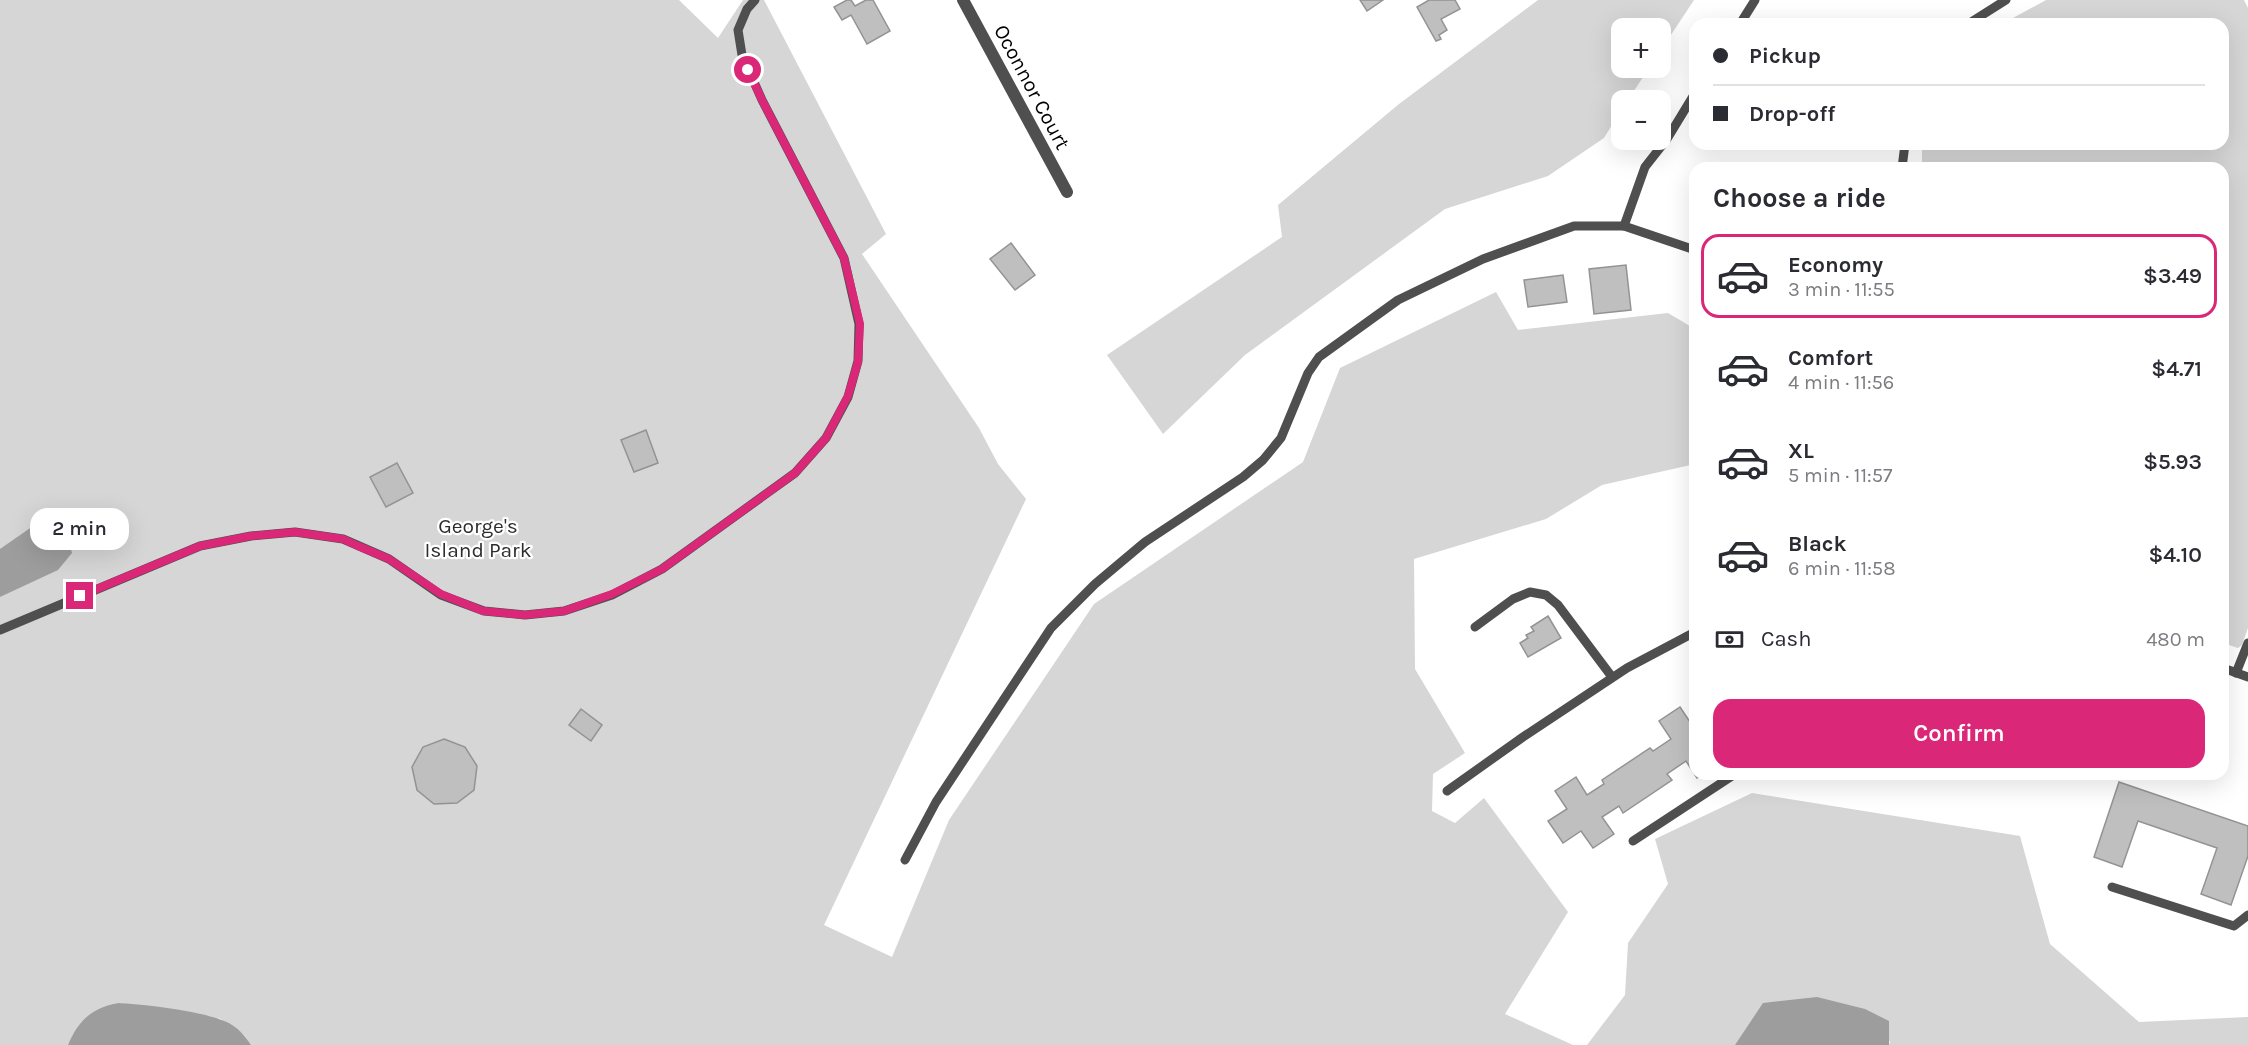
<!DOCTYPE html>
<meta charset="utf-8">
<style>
body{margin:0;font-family:Karla,sans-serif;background:#f2f2f3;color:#2b2b33;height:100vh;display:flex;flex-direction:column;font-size:22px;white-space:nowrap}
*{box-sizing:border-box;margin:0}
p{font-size:20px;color:#7c7c81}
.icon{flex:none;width:33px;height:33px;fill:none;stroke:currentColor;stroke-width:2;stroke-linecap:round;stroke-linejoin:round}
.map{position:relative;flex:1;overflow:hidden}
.side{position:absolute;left:1689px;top:162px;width:540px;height:618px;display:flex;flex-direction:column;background:#fff;border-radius:18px;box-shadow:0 6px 24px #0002}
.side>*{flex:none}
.top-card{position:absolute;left:1689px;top:18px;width:540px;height:132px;border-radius:18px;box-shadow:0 6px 24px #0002;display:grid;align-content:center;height:132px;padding:0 24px;background:#fff}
.fabs{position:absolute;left:1611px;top:18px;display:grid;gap:12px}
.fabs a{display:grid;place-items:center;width:60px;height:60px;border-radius:12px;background:#fff;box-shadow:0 6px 24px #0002;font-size:30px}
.end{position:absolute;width:27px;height:27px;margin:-14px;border:8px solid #db2777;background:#fff;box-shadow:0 0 0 3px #fff}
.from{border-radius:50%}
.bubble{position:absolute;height:42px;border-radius:18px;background:#fff;box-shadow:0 6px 24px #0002;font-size:20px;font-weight:600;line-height:42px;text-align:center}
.top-card b{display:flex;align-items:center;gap:21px;height:57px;font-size:22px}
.top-card b+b{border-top:2px solid #e1e1e2}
.top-card i{width:15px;height:15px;background:#2b2b33}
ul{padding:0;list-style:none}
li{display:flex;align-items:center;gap:18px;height:84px;margin:0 12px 9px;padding:0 12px;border:3px solid transparent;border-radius:18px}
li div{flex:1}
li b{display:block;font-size:22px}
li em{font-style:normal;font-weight:600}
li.current{border-color:#db2777}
li>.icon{width:54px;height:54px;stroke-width:1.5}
h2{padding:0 24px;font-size:27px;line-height:72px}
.pay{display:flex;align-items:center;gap:15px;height:66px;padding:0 24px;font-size:22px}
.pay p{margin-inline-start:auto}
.action{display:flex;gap:12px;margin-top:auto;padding:12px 24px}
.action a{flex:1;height:69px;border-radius:18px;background:#db2777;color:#fff;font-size:24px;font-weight:600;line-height:69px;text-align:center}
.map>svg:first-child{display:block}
</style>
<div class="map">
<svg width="2248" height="1045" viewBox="0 0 2248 1045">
<rect width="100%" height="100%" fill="#fff"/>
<g fill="#d6d6d6">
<path d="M0,0H679L718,38L743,0H764L886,234L862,254L979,428L998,464L1026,499L824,925L892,957L949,820L1094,604L1303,462L1340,368L1496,292L1518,330L1668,313L1695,329V464L1602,485L1546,519L1414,559L1415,669L1465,753L1433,774L1432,811L1455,823L1484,798L1568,912L1505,1014L1573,1045H251L245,1036L221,1019L179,1010L118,1003C92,1007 77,1022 68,1045H0Z"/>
<polygon points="1538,0 1694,0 1661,50 1660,28 1622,28 1622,68 1649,68 1628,100 1622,100 1621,110 1604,138 1548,176 1445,209 1245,355 1163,434 1107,355 1282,237 1278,205 1399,104"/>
<polygon points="2046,0 2244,0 2248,8 2248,628 2242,645 2238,648 2223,643 2223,168 1922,168 1922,144 2223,144 2223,24 2002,24"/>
<polygon points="1752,793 2020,836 2050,944 2139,1022 2248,1017 2248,1045 1889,1045 1890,1041 1740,1041 1735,1045 1587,1045 1625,995 1628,943 1668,884 1655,839"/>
</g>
<g fill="#9d9d9d">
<polygon points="36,524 64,524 72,553 58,570 0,597 0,549"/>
<polygon points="1817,997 1865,1009 1889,1021 1889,1045 1735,1045 1763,1003"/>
<path d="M118,1003C142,1004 214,1012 232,1025C240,1030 246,1037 251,1045H68C77,1022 92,1007 118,1003Z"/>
</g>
<g fill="#bfbfbf" stroke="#939393" stroke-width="1.5">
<polygon points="847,0 851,0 855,6 866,0 873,0 890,31 867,44 851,15 842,20 834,7"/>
<polygon points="1360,0 1383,0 1367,11"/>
<polygon points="1429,0 1455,0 1460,9 1441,19 1447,30 1439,35 1441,39 1436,41 1417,7"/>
<polygon points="1011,243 1035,275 1015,290 990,259"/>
<polygon points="1626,265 1631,310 1594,314 1589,269"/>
<polygon points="1563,275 1567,302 1528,307 1524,280"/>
<polygon points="646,430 658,463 634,472 621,440"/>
<polygon points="397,463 413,493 386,507 370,477"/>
<polygon points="1548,616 1561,638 1528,657 1520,643 1528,638 1526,635 1534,631 1531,627"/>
<polygon points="1680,707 1692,725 1695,723 1695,774 1704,774 1697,778 1686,761 1667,774 1672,780 1623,813 1619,806 1602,817 1614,834 1593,848 1581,831 1563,843 1548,821 1567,809 1555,791 1576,777 1587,795 1604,784 1602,780 1650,748 1653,751 1671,739 1659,721"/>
<polygon points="581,709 602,725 591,741 569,725"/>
<polygon points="444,739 465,747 477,766 474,790 457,803 434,804 417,790 412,767 423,747"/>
<polygon points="2119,782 2248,826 2248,856 2231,905 2201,894 2217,848 2138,821 2122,867 2094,857"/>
</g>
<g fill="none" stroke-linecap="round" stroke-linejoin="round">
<g stroke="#4f4f4f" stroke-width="9">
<polyline points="1740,24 1755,0"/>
<polyline points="1968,24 2006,0"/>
<polyline points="1902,168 1905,144"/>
<polyline points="1624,226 1645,167 1667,139 1695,93"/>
<polyline points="1475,627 1513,599 1530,592 1546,595 1558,605 1612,677"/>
<polyline points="0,630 200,546 251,536 295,532 343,539 389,559 441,595 484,611 525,615 564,611 612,595 662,569 795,473 826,438 848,397 858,361 859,324 844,258 762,100 742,55 738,30 747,9 755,0"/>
<polyline points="2223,668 2248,677"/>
<polyline points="2236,673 2248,643"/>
<polyline points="1447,791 1523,737 1627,668 1695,632"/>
<polyline points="1633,841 1735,774"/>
<polyline points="905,860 936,802 1051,628 1095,584 1145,542 1243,477 1263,460 1281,438 1308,373 1319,357 1398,300 1483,259 1574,226 1624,226 1695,250"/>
<polyline points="2112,887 2234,926 2248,915"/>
</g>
<polyline stroke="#4f4f4f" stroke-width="12" points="963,0 1067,192"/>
</g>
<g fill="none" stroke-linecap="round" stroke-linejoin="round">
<polyline stroke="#db2777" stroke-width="8" points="80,596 200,546 251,536 295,532 343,539 358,546 389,559 441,594 483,611 525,615 564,611 612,594 662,569 795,473 826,438 848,396 858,362 860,324 844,258 762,100 748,70"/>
</g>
<g text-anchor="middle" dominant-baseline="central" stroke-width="4.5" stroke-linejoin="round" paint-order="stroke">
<g font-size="21" fill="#000" stroke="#fff">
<text transform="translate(1032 87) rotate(62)">Oconnor Court</text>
</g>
<g font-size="21" fill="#2d2d2d" stroke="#fff">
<text x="478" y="526">George's<tspan x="478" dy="24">Island Park</tspan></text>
</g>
</g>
</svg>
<div class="fabs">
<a>+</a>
<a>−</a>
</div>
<i class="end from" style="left:748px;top:70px"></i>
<i class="end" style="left:80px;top:596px"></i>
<div class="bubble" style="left:30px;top:508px;width:99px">2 min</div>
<div class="top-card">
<b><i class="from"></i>Pickup</b>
<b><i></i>Drop-off</b>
</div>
<section class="side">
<h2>Choose a ride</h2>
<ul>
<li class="current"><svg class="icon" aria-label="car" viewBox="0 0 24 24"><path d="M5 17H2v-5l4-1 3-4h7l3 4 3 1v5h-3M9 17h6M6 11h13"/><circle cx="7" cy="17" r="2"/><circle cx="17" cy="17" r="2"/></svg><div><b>Economy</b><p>3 min · 11:55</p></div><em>$3.49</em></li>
<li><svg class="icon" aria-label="car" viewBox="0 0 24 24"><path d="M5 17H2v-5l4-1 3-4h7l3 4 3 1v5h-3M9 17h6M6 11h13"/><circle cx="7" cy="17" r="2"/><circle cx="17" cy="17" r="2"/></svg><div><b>Comfort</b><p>4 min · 11:56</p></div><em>$4.71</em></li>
<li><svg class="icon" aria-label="car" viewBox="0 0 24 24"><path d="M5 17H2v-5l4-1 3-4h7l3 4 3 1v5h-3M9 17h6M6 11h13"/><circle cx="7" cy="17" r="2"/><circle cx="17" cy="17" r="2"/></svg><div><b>XL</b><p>5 min · 11:57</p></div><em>$5.93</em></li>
<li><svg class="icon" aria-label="car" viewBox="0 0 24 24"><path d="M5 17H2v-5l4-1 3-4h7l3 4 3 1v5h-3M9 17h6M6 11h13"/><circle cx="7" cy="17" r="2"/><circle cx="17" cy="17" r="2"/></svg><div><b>Black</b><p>6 min · 11:58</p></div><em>$4.10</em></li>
</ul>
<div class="pay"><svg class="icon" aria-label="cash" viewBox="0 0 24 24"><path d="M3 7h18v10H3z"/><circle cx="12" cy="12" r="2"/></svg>Cash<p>480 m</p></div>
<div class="action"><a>Confirm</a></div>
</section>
</div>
